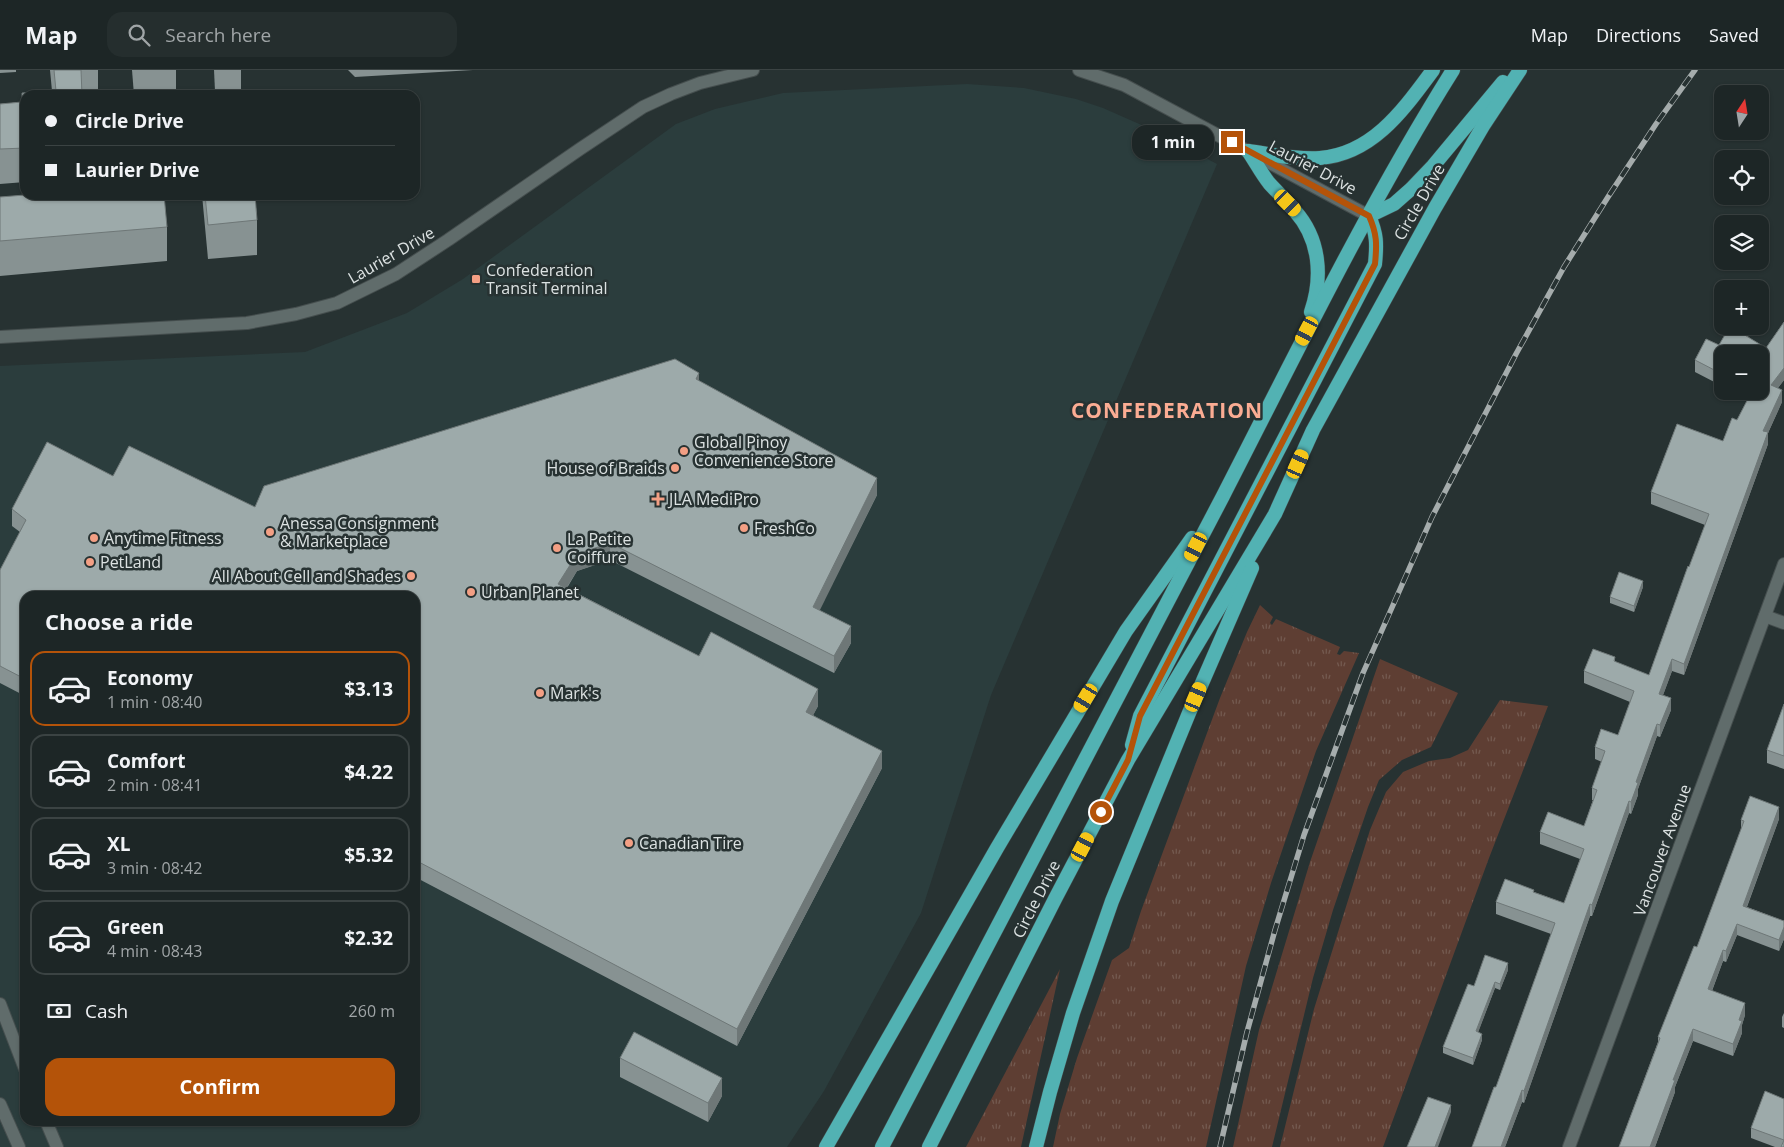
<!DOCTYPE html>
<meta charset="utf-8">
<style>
body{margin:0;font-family:"Open Sans",sans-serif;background:#252e2e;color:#f1f3f6;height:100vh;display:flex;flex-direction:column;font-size:19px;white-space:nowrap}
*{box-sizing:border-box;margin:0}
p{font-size:16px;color:#a0a5a7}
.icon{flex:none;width:28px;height:28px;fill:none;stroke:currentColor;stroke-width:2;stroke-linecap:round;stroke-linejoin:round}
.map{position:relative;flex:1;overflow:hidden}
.drawer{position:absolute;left:20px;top:521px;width:400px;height:535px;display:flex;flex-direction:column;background:#1d2626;border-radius:15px;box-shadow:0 1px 4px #0004,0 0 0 1px #3b4343}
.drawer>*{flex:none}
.banner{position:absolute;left:20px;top:20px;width:400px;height:110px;border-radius:15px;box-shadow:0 1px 4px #0004,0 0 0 1px #3b4343;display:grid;align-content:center;height:110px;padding:0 25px;background:#1d2626}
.needle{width:32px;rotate:12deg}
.buttons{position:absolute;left:1714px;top:15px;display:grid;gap:10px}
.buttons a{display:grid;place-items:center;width:55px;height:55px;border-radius:10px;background:#1d2626;box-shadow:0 1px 4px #0004,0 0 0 1px #3b4343;font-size:25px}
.end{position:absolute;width:22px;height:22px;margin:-11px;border:6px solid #b45309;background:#fff;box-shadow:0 0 0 2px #fff}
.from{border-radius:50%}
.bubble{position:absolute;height:35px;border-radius:15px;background:#1d2626;box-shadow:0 1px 4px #0004,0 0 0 1px #3b4343;font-size:16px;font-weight:700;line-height:35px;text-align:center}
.car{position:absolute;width:15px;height:30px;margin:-15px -8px;border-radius:6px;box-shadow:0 0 4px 1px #0007;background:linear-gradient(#f5c518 24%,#345 0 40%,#f5c518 0 76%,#345 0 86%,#f5c518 0)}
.banner b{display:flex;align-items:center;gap:18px;height:48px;font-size:19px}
.banner b+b{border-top:1px solid #3b4343}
.banner i{width:12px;height:12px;background:#f1f3f6}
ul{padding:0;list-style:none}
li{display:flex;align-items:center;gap:15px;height:75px;margin:0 10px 8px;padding:0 15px;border:2px solid #3b4343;border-radius:15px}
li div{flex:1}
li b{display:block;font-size:19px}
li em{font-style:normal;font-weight:700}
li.selected{border-color:#b45309}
li>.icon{width:45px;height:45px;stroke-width:1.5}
h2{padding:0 25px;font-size:22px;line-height:60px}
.pay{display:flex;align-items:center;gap:12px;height:55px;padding:0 25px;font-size:19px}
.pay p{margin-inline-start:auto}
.button{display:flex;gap:10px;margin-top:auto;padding:10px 25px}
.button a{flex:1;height:58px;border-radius:15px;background:#b45309;color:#fff;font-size:20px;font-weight:700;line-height:58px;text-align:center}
header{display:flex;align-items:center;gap:30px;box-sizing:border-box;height:70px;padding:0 25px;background:#1d2626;border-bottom:1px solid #3b4343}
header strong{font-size:24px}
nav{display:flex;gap:28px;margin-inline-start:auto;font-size:18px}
.search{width:350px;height:45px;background:#252e2e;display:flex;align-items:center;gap:12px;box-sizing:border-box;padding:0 18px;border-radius:15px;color:#a0a5a7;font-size:19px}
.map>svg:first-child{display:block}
</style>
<header>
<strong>Map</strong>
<div class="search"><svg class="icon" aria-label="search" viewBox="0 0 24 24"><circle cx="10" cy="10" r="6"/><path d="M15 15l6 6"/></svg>Search here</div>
<nav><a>Map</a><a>Directions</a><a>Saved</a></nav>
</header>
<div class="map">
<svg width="1784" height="1077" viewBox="0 0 1784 1077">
<defs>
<pattern id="grass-tufts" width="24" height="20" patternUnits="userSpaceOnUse" patternTransform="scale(1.25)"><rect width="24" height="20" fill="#5e3e33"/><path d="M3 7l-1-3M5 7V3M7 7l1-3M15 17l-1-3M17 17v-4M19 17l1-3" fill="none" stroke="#745a50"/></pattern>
</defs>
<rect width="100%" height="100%" fill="#273232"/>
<path fill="#2b3d3d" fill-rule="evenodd" d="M967,14L1024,18L1076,29L1103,38L1146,57L1217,94L991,625L921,843L824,1021L787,1077H0V296L305,282L407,243L463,209L676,54L715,39L783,23ZM25,526H415V1051H25Z"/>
<g fill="url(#grass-tufts)">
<polygon points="1260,535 1273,547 1270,553 1272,555 1276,549 1340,577 1337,584 1340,585 1344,581 1359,583 1316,681 1271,813 1246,896 1206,1077 1053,1077 1060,1044 1077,988 1112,890 1129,878 1141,841 1220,628 1247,562"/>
<polygon points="1380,589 1458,623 1431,677 1402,690 1379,710 1368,737 1333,840 1313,908 1272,1077 1233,1077 1259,960 1310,792"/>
<polygon points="1500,630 1548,636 1489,788 1383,1077 1280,1077 1314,939 1370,760 1386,722 1403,702 1429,691 1450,688 1468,680"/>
<polygon points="1060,899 1021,1077 966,1077"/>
</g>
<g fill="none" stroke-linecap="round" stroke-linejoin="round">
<defs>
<g id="minor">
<polyline points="1765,546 1784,553"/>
<polyline points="1569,1077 1784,494"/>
</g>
<g id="secondary">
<polyline points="1079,0 1124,15 1369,146"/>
<polyline points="0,267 247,253 296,244 337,233 396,204 448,170 580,79 643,37 671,24 700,13 753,0"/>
<polyline points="0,934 25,999"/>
<polyline points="0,1034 19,1077"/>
<polyline points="46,1051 57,1077"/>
</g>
<g id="trunk">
<path d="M1248,81C1255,91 1261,103 1269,113C1277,122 1287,131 1295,141C1320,169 1323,207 1311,242"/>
<path d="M1248,81C1271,84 1297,90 1320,88C1373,84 1404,39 1433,0"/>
<polyline points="1369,146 1394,134 1411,119 1433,96 1503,12"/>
<path d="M1132,675L1140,646L1375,194C1377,174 1377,164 1369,146"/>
<polyline points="826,1077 997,778 1126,561 1192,468"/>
<path d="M882,1077C995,860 1110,643 1223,426C1297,282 1367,137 1453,0"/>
<polyline points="929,1077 1055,829 1128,690 1275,444 1313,360 1435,138 1483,56 1520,0"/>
<polyline points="1036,1077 1050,1022 1073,943 1112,831 1189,643 1252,498"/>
</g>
</defs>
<use href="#minor" stroke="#454e4e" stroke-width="14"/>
<use href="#secondary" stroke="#454e4e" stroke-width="14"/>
<use href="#trunk" stroke="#454e4e" stroke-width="15"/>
<use href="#minor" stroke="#606c6b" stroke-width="12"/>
<use href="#secondary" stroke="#606c6b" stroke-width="12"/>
<use href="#trunk" stroke="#52b2b3" stroke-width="14"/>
<defs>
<polyline id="rail" points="1220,1077 1247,962 1275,860 1304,765 1363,603 1432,447 1516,284 1564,197 1608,127 1656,54 1695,0"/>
</defs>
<use href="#rail" stroke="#a5acac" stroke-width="5.5"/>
<use href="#rail" stroke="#273232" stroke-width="4" stroke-dasharray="11" stroke-linecap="butt"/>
</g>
<g fill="#879292">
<polygon points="0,0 16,0 16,2 0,3"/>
<polygon points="50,0 98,0 98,25 25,25 25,112 0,114 0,34 22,32 22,23 52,21"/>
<polygon points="132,0 176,0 176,24 166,25 134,25"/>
<polygon points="214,0 241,0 241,19 215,21"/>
<polygon points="348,0 473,0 355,7"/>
<polygon points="202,125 255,125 257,150 257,185 208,189"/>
<polygon points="0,127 167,157 167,191 0,206"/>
<polygon points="1784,252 1784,310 1778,318 1782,320 1782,332 1768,363 1768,374 1684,605 1672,601 1663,625 1671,628 1671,640 1660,667 1657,666 1638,719 1638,725 1631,744 1629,743 1592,846 1590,846 1524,1033 1522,1032 1505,1077 1472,1077 1494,1017 1496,1017 1551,864 1496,844 1496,832 1505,809 1534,820 1534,822 1564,833 1580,789 1540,774 1540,762 1548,742 1584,756 1593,730 1592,730 1592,718 1602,692 1595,689 1595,677 1601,659 1618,665 1630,632 1584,613 1584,601 1593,579 1615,587 1615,592 1649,605 1688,496 1689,497 1705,455 1651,434 1651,422 1677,354 1723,371 1732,348 1737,350 1752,321 1760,321 1760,284 1722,284 1722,316 1695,302 1695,290 1706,269 1719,275 1730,256 1753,256 1748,267 1766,278"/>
<polygon points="699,311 877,425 819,540 851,573 834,603 610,490 577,501 567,518 699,586 818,636 813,645 882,698 737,976 415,807 415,526 25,526 25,626 0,613 0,500 20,462 12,456 12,439 113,406 255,437"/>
<polygon points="1643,517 1634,542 1610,533 1610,527"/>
<polygon points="1784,634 1784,699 1767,693 1767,680"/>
<polygon points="1779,749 1747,837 1784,851 1784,869 1779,881 1737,865 1726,892 1723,891 1712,921 1745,945 1742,955 1742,963 1733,986 1693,971 1675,1017 1675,1022 1655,1077 1619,1077 1658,972 1658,967 1697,877 1741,760 1741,750"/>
<polygon points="1508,900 1500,920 1495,918 1478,962 1482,970 1473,995 1443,983 1443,977 1474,916"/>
<polygon points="1784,943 1784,958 1782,957 1782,947"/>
<polygon points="620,988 722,1026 708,1052 620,1007"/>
<polygon points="1784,1029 1784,1077 1775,1077 1751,1068 1751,1058"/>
</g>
<g fill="#6e7777">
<polygon points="1747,256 1753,256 1743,276 1743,264"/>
<polygon points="1784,298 1784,310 1771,327 1771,315"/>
<polygon points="699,303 699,320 696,309"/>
<polygon points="1782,320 1782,332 1768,363 1768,374 1684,605 1684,594 1763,361"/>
<polygon points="877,408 877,425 813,554 813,537"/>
<polygon points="610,473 610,490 577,501 558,531 558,514 577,484"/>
<polygon points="1643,511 1643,517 1634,542 1634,536"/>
<polygon points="851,556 851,573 834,603 834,586"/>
<polygon points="1672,589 1672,601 1659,636 1659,624"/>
<polygon points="818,619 818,636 806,659 806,642"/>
<polygon points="1671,628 1671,640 1660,667 1660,655"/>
<polygon points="1657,654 1657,666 1638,719 1638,725 1631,744 1631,732 1636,712"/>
<polygon points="882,681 882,698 737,976 737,959"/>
<polygon points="1629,731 1629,743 1592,846 1592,835"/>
<polygon points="1779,737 1779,749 1743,847 1743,836"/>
<polygon points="1590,834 1590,846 1524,1033 1524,1021"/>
<polygon points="1737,854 1737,865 1726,892 1726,881"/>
<polygon points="1784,857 1784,869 1779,881 1779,870"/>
<polygon points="1723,880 1723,891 1708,931 1708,919"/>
<polygon points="1508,893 1508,900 1500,920 1500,914"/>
<polygon points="1495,912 1495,918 1476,968 1476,961"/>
<polygon points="1745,933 1745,945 1742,955 1742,963 1733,986 1733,974 1739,950"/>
<polygon points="1693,959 1693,971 1675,1017 1675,1022 1655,1077 1650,1077 1673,1010"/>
<polygon points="1482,964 1482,970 1473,995 1473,988"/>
<polygon points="722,1008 722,1026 708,1052 708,1033"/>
<polygon points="1522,1020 1522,1032 1505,1077 1501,1077"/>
<polygon points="1451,1035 1451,1042 1438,1077 1435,1077"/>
</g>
<g fill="#9daaaa" stroke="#6e7777">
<polygon points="54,0 81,0 82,25 25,25 25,78 0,79 0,34 22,32 22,23 56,21"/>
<polygon points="25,125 164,125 167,157 0,171 0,127"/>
<polygon points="205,125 255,125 257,150 208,155"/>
<polygon points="1784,252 1784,298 1771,315 1782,320 1763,361 1768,362 1684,594 1672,589 1659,624 1671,628 1660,655 1657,654 1636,712 1638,713 1631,732 1629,731 1592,835 1590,834 1524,1021 1522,1020 1501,1077 1472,1077 1494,1017 1496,1017 1555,853 1496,832 1505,809 1534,820 1533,822 1564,833 1584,779 1540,762 1548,742 1584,756 1597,720 1592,718 1605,681 1595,677 1601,659 1618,665 1634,621 1584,601 1593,579 1615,587 1614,591 1649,605 1688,496 1689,497 1709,444 1651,422 1677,354 1723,371 1732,348 1737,350 1752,321 1760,321 1760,304 1762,299 1760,298 1760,284 1737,284 1734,282 1733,284 1722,284 1722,304 1695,290 1706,269 1719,275 1730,256 1747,256 1743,264 1766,278"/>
<polygon points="675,289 699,303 696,309 877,408 813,537 851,556 834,586 610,473 577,484 558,514 699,586 711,562 818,619 806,642 882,681 737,959 415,790 415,526 25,526 25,609 0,596 0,500 26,450 12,439 47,372 113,406 129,376 255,437 264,416"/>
<polygon points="1619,502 1643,511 1634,536 1610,527"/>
<polygon points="1784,634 1784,686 1767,680"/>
<polygon points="1750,726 1779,737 1743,836 1784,851 1784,857 1779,870 1737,854 1726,881 1723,880 1708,919 1745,933 1739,950 1742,951 1733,974 1693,959 1673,1010 1675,1010 1650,1077 1619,1077 1660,968 1658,967 1694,876 1697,877 1744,751 1741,750"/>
<polygon points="1485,885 1508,893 1500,914 1495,912 1476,961 1482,964 1473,988 1443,977 1468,914 1474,916"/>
<polygon points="634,962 722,1008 708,1033 620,988"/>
<polygon points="1765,1021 1784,1029 1784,1077 1781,1077 1784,1070 1751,1058"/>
<polygon points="1428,1027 1451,1035 1435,1077 1407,1077"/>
</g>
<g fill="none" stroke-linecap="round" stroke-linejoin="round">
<path stroke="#b45309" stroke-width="6" d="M1101,742L1128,690L1140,646L1375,194C1377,174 1377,164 1369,146L1232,72"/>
</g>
<g fill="#f39f84" stroke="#273232" stroke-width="2">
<rect x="471" y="204" width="10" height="10" rx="2.5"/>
<circle cx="684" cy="381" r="5"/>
<circle cx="675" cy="398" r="5"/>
<path d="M655.5 421.5h5v5h5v5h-5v5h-5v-5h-5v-5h5z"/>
<circle cx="744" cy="458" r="5"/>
<circle cx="270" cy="462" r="5"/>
<circle cx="94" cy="468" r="5"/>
<circle cx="557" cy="478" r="5"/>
<circle cx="90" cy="492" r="5"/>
<circle cx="411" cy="506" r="5"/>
<circle cx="471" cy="522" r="5"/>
<circle cx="540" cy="623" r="5"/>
<circle cx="629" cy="773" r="5"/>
</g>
<g text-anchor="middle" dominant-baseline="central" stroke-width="5" stroke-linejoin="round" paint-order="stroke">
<g font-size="16" fill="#dce2e2" stroke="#273232">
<text transform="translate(1313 97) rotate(28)">Laurier Drive</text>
<text transform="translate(1419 132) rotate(-60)">Circle Drive</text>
<text transform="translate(391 185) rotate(-30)">Laurier Drive</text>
<text transform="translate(1662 780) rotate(-70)">Vancouver Avenue</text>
<text transform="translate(1036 829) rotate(-63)">Circle Drive</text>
</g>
<g font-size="16" fill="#dce2e2" stroke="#273232" text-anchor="start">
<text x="486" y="200">Confederation<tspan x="486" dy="18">Transit Terminal</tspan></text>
<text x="694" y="372">Global Pinoy<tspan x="694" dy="18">Convenience Store</tspan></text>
<text x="665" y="398" text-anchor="end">House of Braids</text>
<text x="669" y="429">JLA MediPro</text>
<text x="280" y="453">Anessa Consignment<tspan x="280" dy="18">&amp; Marketplace</tspan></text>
<text x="754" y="458">FreshCo</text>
<text x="104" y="468">Anytime Fitness</text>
<text x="567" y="469">La Petite<tspan x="567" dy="18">Coiffure</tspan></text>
<text x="100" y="492">PetLand</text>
<text x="401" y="506" text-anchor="end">All About Cell and Shades</text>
<text x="481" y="522">Urban Planet</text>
<text x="550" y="623">Mark's</text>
<text x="639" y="773">Canadian Tire</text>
</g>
<g font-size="21" font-weight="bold" letter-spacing="1" fill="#fbac93" stroke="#273232">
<text x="1167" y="340">CONFEDERATION</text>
</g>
</g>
</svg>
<div class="buttons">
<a><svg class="needle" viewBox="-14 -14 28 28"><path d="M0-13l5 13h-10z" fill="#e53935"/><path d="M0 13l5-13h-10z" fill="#a0a5a7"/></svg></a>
<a><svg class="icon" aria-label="locate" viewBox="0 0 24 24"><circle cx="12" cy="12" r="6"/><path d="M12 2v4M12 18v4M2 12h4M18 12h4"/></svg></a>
<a><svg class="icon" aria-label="layers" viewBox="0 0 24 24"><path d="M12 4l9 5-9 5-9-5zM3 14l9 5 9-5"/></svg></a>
<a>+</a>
<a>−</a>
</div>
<i class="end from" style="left:1101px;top:742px"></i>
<i class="end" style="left:1232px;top:72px"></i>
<div class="bubble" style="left:1132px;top:55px;width:82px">1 min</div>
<i class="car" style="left:1288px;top:133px;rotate:135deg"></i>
<i class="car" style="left:1307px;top:261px;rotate:208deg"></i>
<i class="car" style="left:1298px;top:394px;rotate:24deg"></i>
<i class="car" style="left:1196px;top:477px;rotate:207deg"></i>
<i class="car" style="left:1196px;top:627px;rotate:23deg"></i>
<i class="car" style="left:1086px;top:628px;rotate:211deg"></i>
<i class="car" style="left:1083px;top:777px;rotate:28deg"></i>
<div class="banner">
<b><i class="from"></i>Circle Drive</b>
<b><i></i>Laurier Drive</b>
</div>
<section class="drawer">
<h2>Choose a ride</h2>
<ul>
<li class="selected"><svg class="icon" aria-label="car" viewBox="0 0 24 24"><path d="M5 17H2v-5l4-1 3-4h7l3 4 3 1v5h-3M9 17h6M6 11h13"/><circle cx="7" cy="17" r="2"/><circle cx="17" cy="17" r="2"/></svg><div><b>Economy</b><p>1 min · 08:40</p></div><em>$3.13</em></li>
<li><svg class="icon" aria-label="car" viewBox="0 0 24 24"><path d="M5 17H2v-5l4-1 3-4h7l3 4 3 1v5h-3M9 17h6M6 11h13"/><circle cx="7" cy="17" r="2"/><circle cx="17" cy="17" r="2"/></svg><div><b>Comfort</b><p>2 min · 08:41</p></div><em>$4.22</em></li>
<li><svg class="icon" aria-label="car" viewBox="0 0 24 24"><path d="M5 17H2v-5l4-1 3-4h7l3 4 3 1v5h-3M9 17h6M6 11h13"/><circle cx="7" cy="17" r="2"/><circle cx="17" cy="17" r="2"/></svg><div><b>XL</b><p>3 min · 08:42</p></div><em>$5.32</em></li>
<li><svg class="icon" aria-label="car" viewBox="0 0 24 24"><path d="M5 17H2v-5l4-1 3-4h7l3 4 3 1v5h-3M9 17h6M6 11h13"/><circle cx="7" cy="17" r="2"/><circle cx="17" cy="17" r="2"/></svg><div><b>Green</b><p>4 min · 08:43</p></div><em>$2.32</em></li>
</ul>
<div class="pay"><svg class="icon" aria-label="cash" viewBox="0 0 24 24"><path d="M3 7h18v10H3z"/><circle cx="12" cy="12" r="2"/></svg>Cash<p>260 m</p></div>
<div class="button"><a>Confirm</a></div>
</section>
</div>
